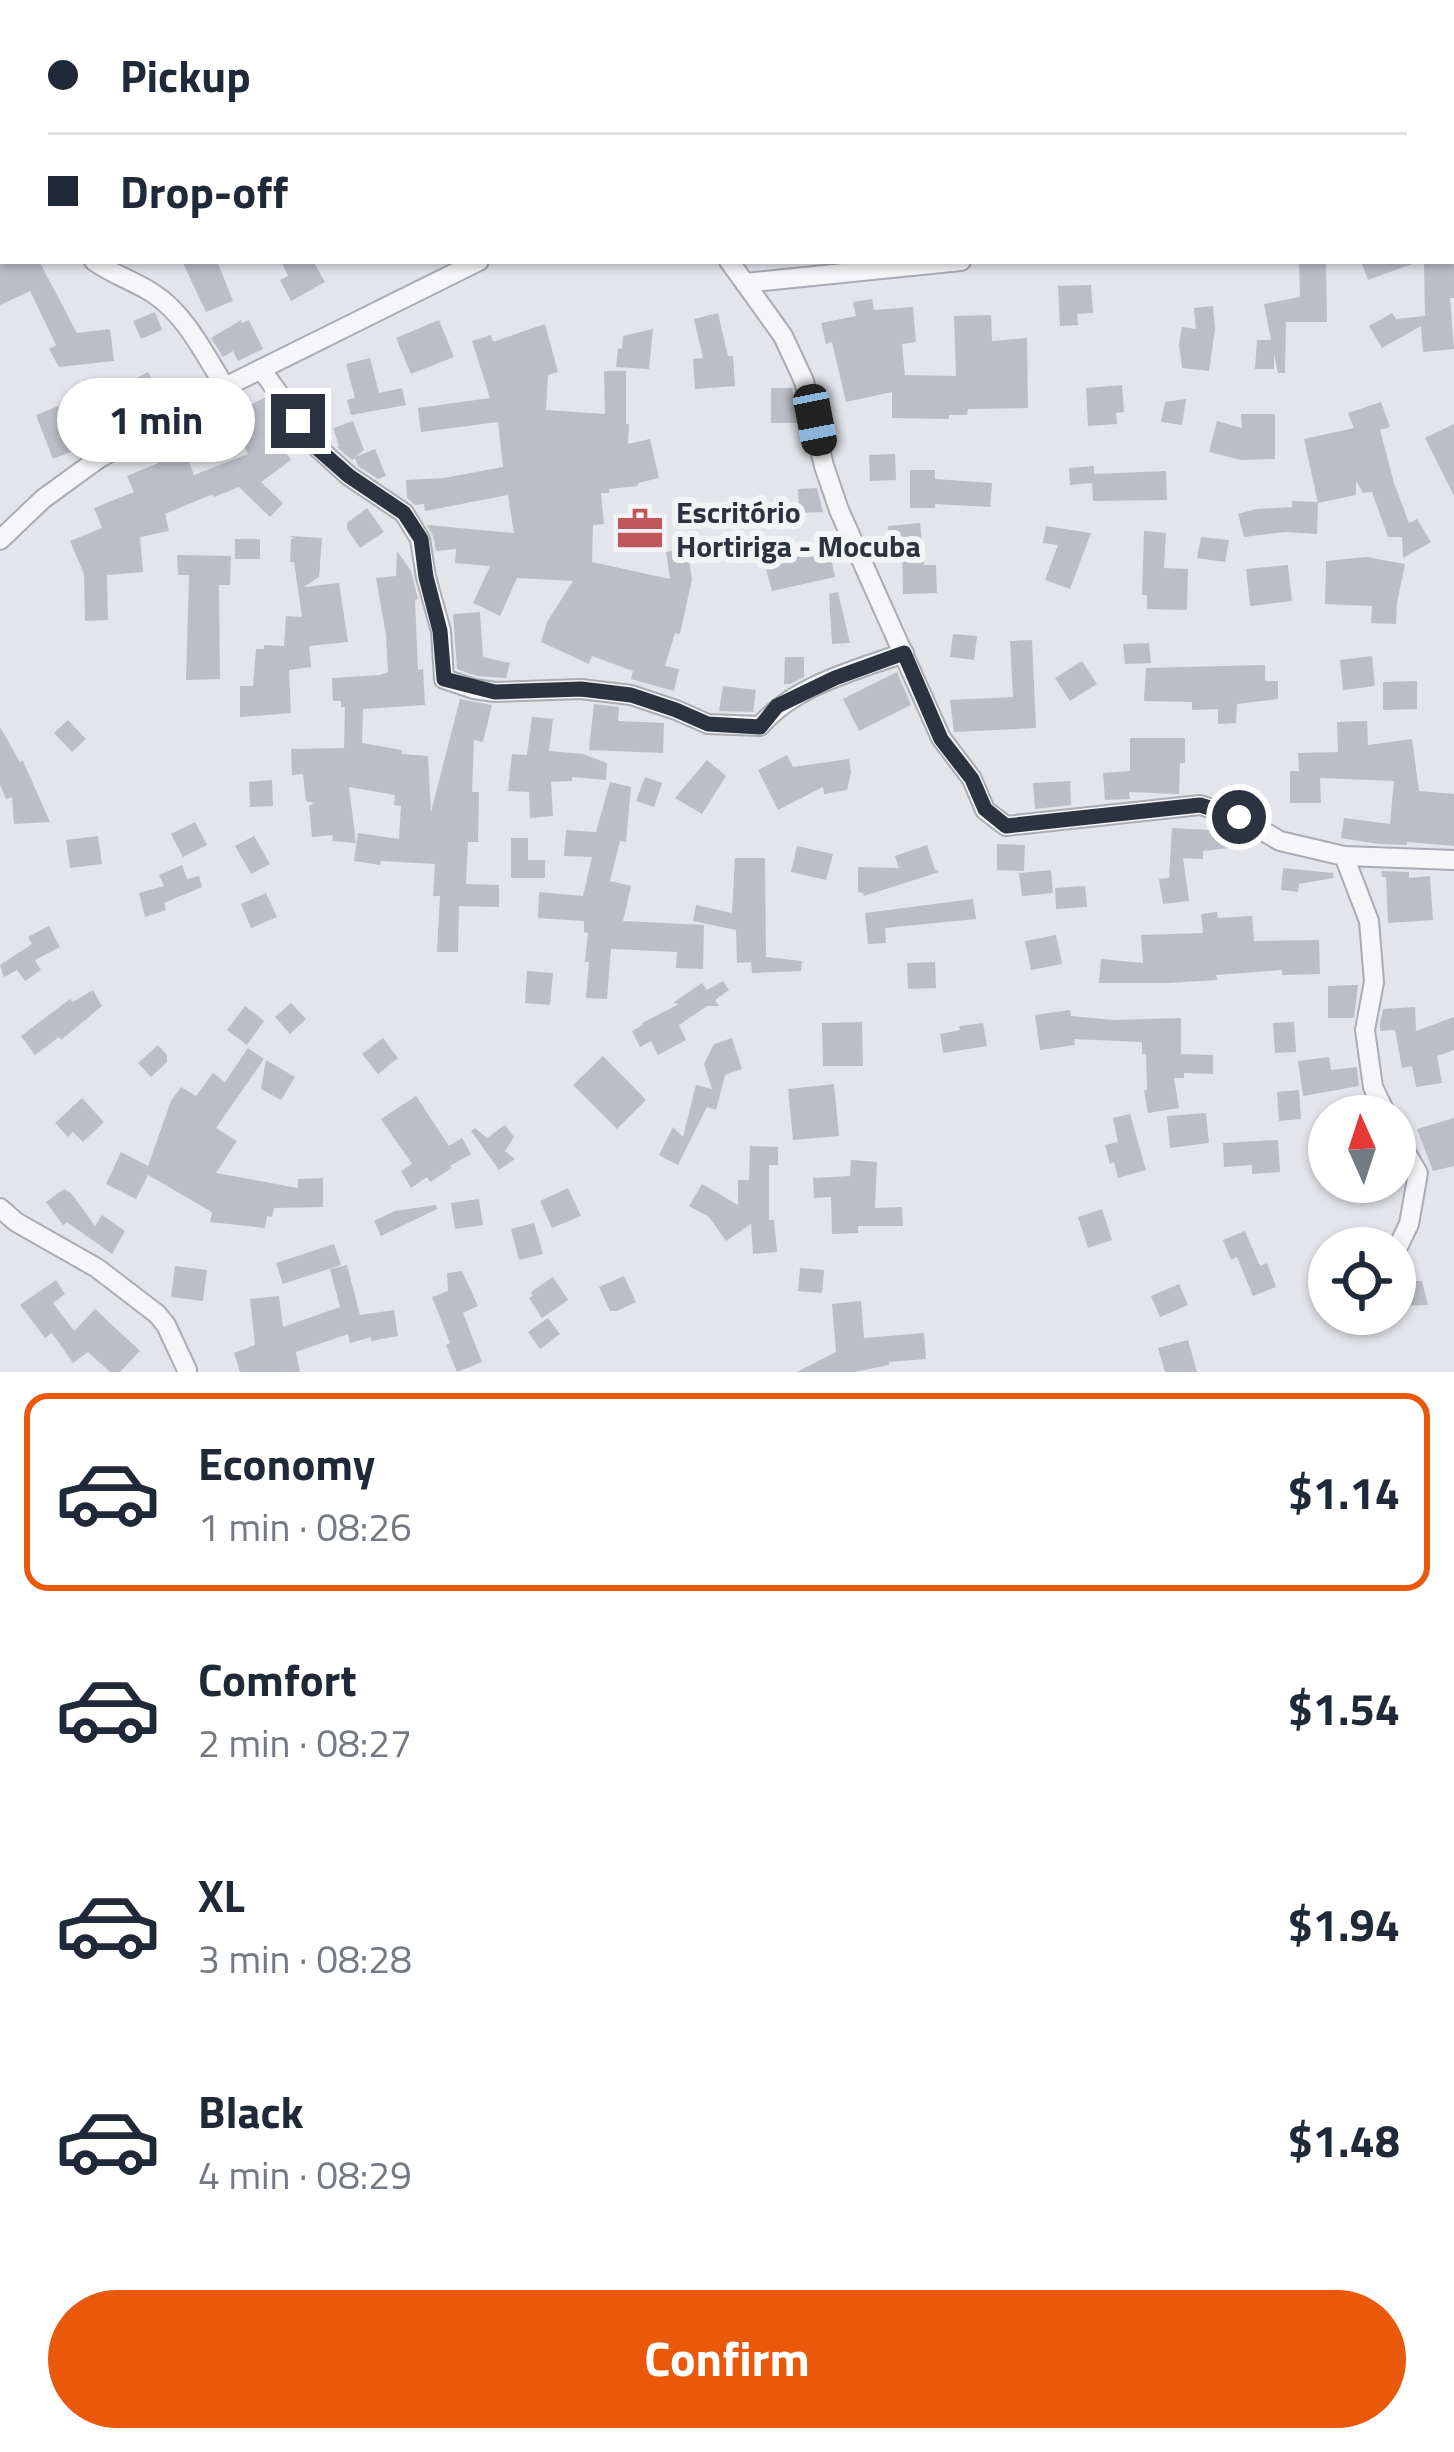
<!DOCTYPE html>
<meta charset="utf-8">
<style>
body{margin:0;font-family:"Titillium Web",sans-serif;background:#f6f6f7;color:#1f2937;height:100vh;display:flex;flex-direction:column;font-size:45px;white-space:nowrap}
*{box-sizing:border-box;margin:0}
p{font-size:39px;color:#747a83}
.icon{flex:none;width:66px;height:66px;fill:none;stroke:currentColor;stroke-width:2;stroke-linecap:round;stroke-linejoin:round}
.map{position:relative;height:1372px;overflow:hidden}
.drawer{display:flex;flex-direction:column;background:#fff;flex:1}
.drawer>*{flex:none}
.banner{position:absolute;left:0px;top:0px;width:1455px;height:264px;box-shadow:0 3px 9px #0004;display:grid;align-content:center;height:264px;padding:0 48px;background:#fff}
.needle{width:78px;rotate:357deg}
.fabs{position:absolute;left:1308px;top:1095px;display:grid;gap:24px}
.fabs a{display:grid;place-items:center;width:108px;height:108px;border-radius:50%;background:#fff;box-shadow:0 3px 9px #0004;font-size:60px}
.end{position:absolute;width:54px;height:54px;margin:-27px;border:15px solid #2d3240;background:#fff;box-shadow:0 0 0 6px #fff}
.from{border-radius:50%}
.bubble{position:absolute;height:84px;border-radius:42px;background:#fff;box-shadow:0 3px 9px #0004;font-size:39px;font-weight:700;line-height:84px;text-align:center}
.car{position:absolute;width:36px;height:72px;margin:-36px -18px;border-radius:15px;box-shadow:0 0 9px 3px #0007;background:linear-gradient(#222 24%,#8ab4d8 0 40%,#222 0 76%,#8ab4d8 0 86%,#222 0)}
.banner b{display:flex;align-items:center;gap:42px;height:114px;font-size:45px}
.banner b+b{border-top:3px solid #e0e1e3}
.banner i{width:30px;height:30px;background:#1f2937}
ul{padding:21px 0 0;list-style:none}
li{display:flex;align-items:center;gap:36px;height:198px;margin:0 24px 18px;padding:0 24px;border:6px solid transparent;border-radius:24px}
li div{flex:1}
li b{display:block;font-size:45px}
li em{font-style:normal;font-weight:700}
li.current{border-color:#ea580c}
li>.icon{width:108px;height:108px;stroke-width:1.5}
.cta{display:flex;gap:24px;margin-top:auto;padding:24px 48px}
.cta a{flex:1;height:138px;border-radius:72px;background:#ea580c;color:#fff;font-size:48px;font-weight:700;line-height:138px;text-align:center}
.map>svg:first-child{display:block}
</style>
<div class="map">
<svg width="1454" height="1372" viewBox="0 0 1454 1372">
<rect width="100%" height="100%" fill="#e3e5ea"/>
<g fill="#bbbec6">
<polygon points="0,261 39,261 77,333 110,329 114,361 59,367 49,349 56,345 30,291 0,305"/>
<polygon points="182,261 217,261 233,301 206,312"/>
<polygon points="281,261 313,261 325,282 291,301 280,280 288,276"/>
<polygon points="1299,261 1326,261 1327,322 1286,322 1285,373 1278,373 1274,354 1274,369 1255,369 1257,340 1271,340 1264,304 1300,297"/>
<polygon points="1361,261 1415,261 1415,263 1368,280"/>
<polygon points="1424,263 1454,263 1454,298 1450,298 1454,349 1423,352 1421,326 1382,348 1369,326 1392,313 1396,319 1425,316"/>
<polygon points="1091,285 1093,313 1077,314 1078,325 1060,326 1058,286"/>
<polygon points="872,299 874,310 913,307 916,342 902,344 905,375 956,376 954,316 991,315 992,341 1027,338 1028,408 968,409 967,415 949,415 949,419 892,418 892,392 846,402 832,342 826,344 821,323 856,316 853,302"/>
<polygon points="1213,306 1215,329 1209,371 1182,368 1179,344 1182,327 1196,329 1194,308"/>
<polygon points="155,312 162,330 141,339 133,321"/>
<polygon points="718,313 728,356 733,356 735,386 695,389 693,359 703,358 694,319"/>
<polygon points="241,320 242,323 249,320 263,349 238,361 233,351 223,357 211,338"/>
<polygon points="439,320 454,357 411,374 396,338"/>
<polygon points="545,324 558,372 548,375 546,410 605,414 604,371 626,371 626,424 629,424 628,444 650,439 659,478 638,483 638,486 609,489 609,493 601,493 604,524 593,525 592,562 670,579 666,552 687,549 692,579 680,634 675,633 665,666 679,669 674,691 631,679 633,671 592,656 589,664 541,642 547,622 573,581 517,578 500,616 473,603 490,566 455,563 456,549 436,551 433,536 427,525 514,533 508,495 425,511 424,504 415,505 407,498 406,480 444,478 503,467 498,422 421,432 418,408 490,398 472,341 491,335 493,342"/>
<polygon points="653,329 649,369 616,367 618,348 622,349 623,336"/>
<polygon points="370,358 379,393 402,388 406,405 351,415 347,400 355,398 346,364"/>
<polygon points="148,372 166,404 136,420 118,388"/>
<polygon points="1122,385 1124,412 1116,413 1117,424 1088,426 1086,388"/>
<polygon points="771,388 792,388 800,423 771,423"/>
<polygon points="81,397 96,435 78,442 81,448 53,459 36,415"/>
<polygon points="265,397 279,421 268,427 291,460 261,482 283,503 270,517 239,487 214,497 213,494 165,514 169,531 140,537 143,572 107,575 108,620 85,621 84,574 70,541 102,528 94,508 134,492 127,476 185,452 194,475 248,454 221,407 235,399 241,410"/>
<polygon points="1186,399 1182,425 1161,422 1165,402"/>
<polygon points="1381,402 1390,427 1380,430 1394,483 1409,523 1417,519 1431,542 1403,558 1402,537 1388,537 1372,492 1363,493 1356,481 1356,495 1318,503 1304,439 1354,428 1348,413"/>
<polygon points="1241,414 1275,414 1275,459 1241,460 1209,452 1217,421 1242,428"/>
<polygon points="353,421 364,450 355,457 375,449 386,476 378,479 358,466 355,458 352,460 337,447 339,446 333,428"/>
<polygon points="1454,424 1454,496 1425,438"/>
<polygon points="895,454 896,480 870,481 869,455"/>
<polygon points="1094,466 1094,474 1166,471 1167,500 1093,501 1092,483 1070,485 1069,468"/>
<polygon points="910,470 935,470 935,479 992,483 990,507 935,504 935,508 910,508"/>
<polygon points="817,488 823,512 799,513 798,489"/>
<polygon points="1292,501 1318,502 1317,534 1285,532 1244,537 1238,514 1256,509 1292,507"/>
<polygon points="367,508 384,532 360,548 347,529 347,523"/>
<polygon points="920,523 924,565 936,565 937,593 903,594 902,544 889,545 888,526"/>
<polygon points="1046,526 1091,533 1070,589 1045,580 1058,545 1043,543"/>
<polygon points="1144,531 1166,533 1164,568 1188,569 1187,610 1147,609 1147,595 1142,595"/>
<polygon points="290,536 322,538 319,577 304,587 339,583 348,642 309,646 311,667 289,670 291,713 240,717 240,686 253,686 256,649 264,649 264,645 284,646 286,616 302,617 294,562 290,562 291,539 294,539"/>
<polygon points="1201,537 1229,540 1225,562 1197,558"/>
<rect x="235" y="539" width="25" height="20"/>
<polygon points="828,546 835,577 772,591 766,569 782,564 781,557"/>
<polygon points="397,551 411,571 418,599 415,600 418,670 423,669 425,705 363,709 362,743 402,750 402,754 428,756 431,812 460,699 492,705 483,742 474,740 472,792 479,792 478,842 468,842 466,884 499,885 499,907 459,906 458,952 437,952 440,896 433,896 435,864 381,861 380,865 354,861 358,833 399,839 401,806 394,805 395,795 349,787 356,843 332,841 333,835 312,837 309,806 314,803 306,801 303,774 292,775 291,749 344,748 345,707 341,707 341,701 333,701 332,678 380,675 388,672 386,635 376,578 396,576"/>
<polygon points="177,555 231,556 230,585 219,585 220,679 186,680 189,575 178,575"/>
<polygon points="1366,557 1405,564 1397,603 1396,624 1371,623 1372,606 1325,604 1326,561"/>
<polygon points="1288,565 1292,601 1250,606 1246,569"/>
<polygon points="838,592 850,643 832,644 829,594"/>
<polygon points="480,612 483,657 510,663 506,678 477,676 457,669 453,614"/>
<polygon points="953,634 977,636 974,660 950,657"/>
<polygon points="1032,640 1036,728 954,732 950,700 1013,697 1010,641"/>
<polygon points="1149,643 1151,663 1125,664 1123,644"/>
<polygon points="1372,656 1375,686 1343,690 1340,660"/>
<polygon points="785,657 804,657 804,677 790,684 784,684"/>
<polygon points="1082,661 1097,684 1070,701 1055,678"/>
<polygon points="1265,665 1265,681 1278,681 1278,699 1237,704 1236,723 1218,724 1218,709 1192,710 1192,702 1144,701 1146,668"/>
<polygon points="897,672 911,705 859,731 843,699"/>
<polygon points="1417,681 1417,709 1383,710 1383,682"/>
<polygon points="723,686 756,690 753,712 719,711"/>
<polygon points="594,704 619,707 618,721 664,723 663,753 589,750"/>
<polygon points="532,717 553,719 549,751 583,754 607,763 606,780 572,777 572,781 551,782 553,816 530,818 529,792 508,791 512,754 527,755"/>
<polygon points="68,720 86,739 72,752 54,733"/>
<polygon points="1367,721 1368,745 1412,739 1419,791 1454,794 1454,846 1407,842 1407,845 1379,844 1341,838 1344,818 1390,824 1394,781 1320,778 1321,803 1290,803 1290,771 1299,771 1298,753 1338,752 1337,722"/>
<polygon points="0,727 20,762 23,761 50,822 14,824 12,797 6,799 0,785"/>
<polygon points="1130,738 1185,738 1185,763 1180,763 1179,794 1129,792 1130,799 1105,800 1103,773 1130,771"/>
<polygon points="787,755 793,767 849,759 851,772 847,790 824,794 823,787 778,810 758,770"/>
<polygon points="707,760 726,776 702,814 675,798"/>
<polygon points="645,777 662,783 654,807 636,801"/>
<polygon points="272,780 273,806 250,807 249,782"/>
<polygon points="1070,781 1071,805 1035,809 1033,783"/>
<polygon points="610,782 631,787 626,842 620,841 610,881 631,886 623,921 704,925 703,969 676,968 677,952 611,949 607,999 586,998 589,962 585,962 588,933 584,932 584,921 538,918 539,892 583,896 592,857 564,856 566,830 596,832"/>
<polygon points="1208,821 1227,827 1229,848 1203,851 1203,859 1183,858 1189,901 1163,904 1159,879 1169,878 1172,828 1208,830"/>
<polygon points="195,822 207,845 183,857 171,834"/>
<polygon points="98,836 102,864 70,868 66,840"/>
<polygon points="254,836 270,864 251,874 235,846"/>
<polygon points="511,838 528,838 528,860 545,860 545,878 511,878"/>
<polygon points="997,844 1025,845 1024,871 997,870"/>
<polygon points="927,845 935,869 939,872 864,896 863,893 858,892 858,867 899,868 895,856"/>
<polygon points="797,846 833,854 826,880 791,872"/>
<polygon points="735,858 765,858 766,957 802,961 801,971 752,973 751,962 737,963 736,930 693,921 696,905 732,913"/>
<polygon points="182,865 187,879 199,876 202,887 164,903 166,910 145,917 139,893 164,886 159,875"/>
<polygon points="1283,868 1333,873 1334,878 1299,884 1298,892 1281,890"/>
<polygon points="1051,870 1053,893 1022,896 1019,873"/>
<polygon points="1381,871 1409,872 1409,878 1430,876 1433,920 1388,923 1386,877 1382,877"/>
<polygon points="1085,886 1087,907 1056,909 1055,888"/>
<polygon points="266,893 277,917 251,928 241,904"/>
<polygon points="973,899 976,919 885,928 886,943 868,944 865,913"/>
<polygon points="1217,912 1218,918 1252,916 1254,941 1319,940 1320,974 1282,975 1282,970 1216,975 1217,980 1168,983 1099,983 1101,959 1143,963 1141,935 1203,933 1201,914"/>
<polygon points="49,926 60,947 35,960 41,970 25,981 17,970 4,977 0,965 32,944 28,937"/>
<polygon points="1056,935 1062,964 1031,970 1025,941"/>
<polygon points="935,962 936,988 908,989 907,963"/>
<polygon points="527,971 553,973 550,1005 525,1003"/>
<polygon points="723,981 729,990 715,1000 719,1006 707,1006 679,1025 686,1040 658,1055 651,1041 640,1047 632,1031 643,1025 642,1023 679,1004 673,1003 702,983 707,990"/>
<polygon points="1358,985 1354,1018 1328,1018 1328,986"/>
<polygon points="93,990 102,1006 61,1040 59,1037 35,1055 21,1036 70,999 73,1002"/>
<polygon points="291,1003 306,1019 290,1034 275,1017"/>
<polygon points="245,1006 264,1021 247,1045 227,1030"/>
<polygon points="1415,1007 1416,1031 1454,1017 1454,1050 1437,1056 1442,1083 1416,1087 1412,1066 1402,1068 1395,1030 1380,1031 1380,1023 1383,1009"/>
<polygon points="1070,1010 1071,1016 1114,1020 1181,1018 1181,1054 1213,1055 1213,1074 1184,1073 1184,1078 1174,1078 1179,1108 1148,1113 1144,1090 1147,1090 1146,1054 1142,1054 1142,1042 1074,1039 1075,1045 1040,1050 1035,1015"/>
<polygon points="862,1022 863,1066 823,1066 822,1023"/>
<polygon points="1294,1022 1296,1052 1275,1053 1273,1023"/>
<polygon points="983,1023 987,1046 943,1053 940,1034 960,1030 959,1026"/>
<polygon points="383,1038 398,1058 378,1074 362,1054"/>
<polygon points="732,1038 742,1069 725,1075 716,1110 707,1107 678,1165 659,1155 673,1127 683,1137 696,1085 712,1089 704,1064 714,1044"/>
<polygon points="158,1045 167,1055 167,1062 151,1077 138,1063"/>
<polygon points="248,1048 264,1059 216,1128 237,1141 216,1173 298,1188 298,1179 323,1178 323,1207 274,1208 272,1217 267,1216 265,1228 210,1222 212,1212 148,1175 136,1199 106,1184 121,1152 148,1166 171,1101 181,1087 196,1096 213,1073 225,1082"/>
<polygon points="603,1056 646,1100 617,1129 573,1085"/>
<polygon points="1329,1057 1331,1070 1357,1067 1359,1086 1303,1096 1298,1061"/>
<polygon points="266,1060 295,1077 281,1100 261,1089"/>
<polygon points="834,1084 839,1136 793,1140 788,1089"/>
<polygon points="1299,1090 1301,1119 1279,1121 1277,1092"/>
<polygon points="416,1096 449,1146 462,1138 471,1154 450,1166 452,1168 430,1182 427,1177 411,1188 401,1171 412,1164 381,1119"/>
<polygon points="82,1098 104,1122 83,1142 73,1132 68,1137 55,1123"/>
<polygon points="1206,1113 1209,1143 1170,1148 1167,1116"/>
<polygon points="1130,1114 1146,1170 1118,1178 1114,1162 1110,1164 1105,1145 1118,1142 1113,1118"/>
<polygon points="1454,1118 1454,1166 1433,1171 1417,1129"/>
<polygon points="505,1125 514,1137 505,1151 515,1159 499,1170 471,1131 475,1128 487,1138"/>
<polygon points="1278,1140 1280,1172 1252,1174 1252,1165 1224,1167 1223,1143"/>
<polygon points="750,1146 778,1147 778,1165 769,1165 769,1220 774,1220 777,1252 753,1254 751,1224 726,1241 709,1217 689,1206 702,1184 738,1205 738,1180 749,1180"/>
<polygon points="851,1160 877,1162 875,1208 902,1207 903,1226 858,1226 858,1233 832,1234 831,1197 814,1198 813,1178 850,1176"/>
<polygon points="568,1188 581,1216 552,1228 540,1201"/>
<polygon points="64,1189 71,1193 95,1226 102,1215 125,1231 112,1254 67,1222 63,1225 46,1202"/>
<polygon points="479,1199 483,1225 455,1229 451,1203"/>
<polygon points="436,1205 437,1209 381,1236 374,1221 395,1211"/>
<polygon points="1102,1209 1112,1240 1088,1248 1078,1217"/>
<polygon points="534,1223 543,1254 519,1260 511,1229"/>
<polygon points="1245,1231 1260,1266 1267,1263 1276,1287 1253,1296 1237,1257 1231,1260 1223,1240"/>
<polygon points="334,1244 341,1265 283,1284 276,1263"/>
<polygon points="347,1265 360,1315 394,1310 398,1336 371,1341 371,1337 350,1343 348,1334 296,1352 300,1372 240,1372 234,1353 255,1345 250,1299 279,1296 283,1327 340,1307 330,1269"/>
<polygon points="175,1266 207,1270 203,1301 171,1297"/>
<polygon points="800,1268 824,1270 822,1293 798,1291"/>
<polygon points="462,1271 478,1306 463,1313 482,1362 457,1372 446,1345 450,1343 432,1297 448,1291 447,1273"/>
<polygon points="624,1276 636,1302 617,1311 610,1311 599,1287"/>
<polygon points="553,1277 568,1300 542,1318 529,1298 533,1296 531,1292"/>
<polygon points="56,1280 65,1294 53,1303 74,1331 95,1309 140,1351 120,1372 110,1372 88,1352 73,1363 52,1333 45,1338 20,1305"/>
<polygon points="1395,1281 1422,1281 1428,1305 1395,1306"/>
<polygon points="1179,1284 1188,1305 1160,1317 1151,1296"/>
<polygon points="861,1301 864,1338 924,1333 926,1359 889,1362 889,1365 855,1372 797,1372 836,1352 832,1304"/>
<polygon points="548,1318 560,1334 540,1349 528,1332"/>
<polygon points="1188,1340 1197,1372 1165,1372 1158,1348"/>
</g>
<g fill="none" stroke-linecap="round" stroke-linejoin="round">
<defs>
<g id="street">
<polyline points="691,0 693,3"/>
<polyline points="984,3 990,0"/>
<polyline points="0,123 3,129"/>
<polyline points="1452,201 1454,201"/>
<path d="M94,261C113,275 135,281 154,294C186,315 205,355 225,387"/>
<polyline points="729,261 745,283 961,261"/>
<polyline points="745,283 783,336 804,381 824,466 839,510 941,738 972,779 985,810 1006,826 1200,805 1239,817 1280,841 1344,856 1454,860"/>
<path d="M261,369L317,447L349,476L404,513L420,539L426,577L441,631L444,679L474,689L495,692L581,689L631,695L676,710L708,724L760,726C794,686 855,670 904,653"/>
<polyline points="0,540 43,499 98,459 225,387 479,261"/>
<polyline points="1344,856 1369,921 1374,982 1365,1030 1373,1087 1387,1116"/>
<polyline points="1395,1134 1418,1173 1409,1224 1395,1253"/>
<polyline points="0,1208 16,1222 97,1268 157,1314 166,1325 187,1370"/>
</g>
<g id="secondary">
<polyline points="67,3 73,0"/>
<polyline points="154,3 160,0"/>
<polyline points="0,37 3,35"/>
<polyline points="0,81 3,80"/>
</g>
</defs>
<use href="#street" stroke="#a9acb4" stroke-width="22"/>
<use href="#secondary" stroke="#a9acb4" stroke-width="32"/>
<use href="#street" stroke="#f6f6f8" stroke-width="18"/>
<use href="#secondary" stroke="#fff" stroke-width="27"/>
</g>
<g fill="none" stroke-linecap="round" stroke-linejoin="round">
<polyline stroke="#2d3240" stroke-width="15" points="298,421 317,448 349,476 404,513 421,539 426,577 440,631 444,679 495,692 581,689 631,695 676,710 708,724 760,727 777,706 835,678 904,653 941,739 972,779 985,809 1006,826 1200,805 1239,817"/>
</g>
<defs>
<symbol id="office-bare" viewBox="-9 -9 18 18"><path d="M-6-3h4V-5.5h4V-3h4V5H-6ZM-1-4.5V-3h2v-1.5ZM-6 0V1H6V0Z" fill="#c0575c" stroke="#f3f4f7" stroke-width="2.5" paint-order="stroke"/></symbol>
</defs>
<g fill-rule="evenodd">
<use href="#office-bare" x="607" y="496" width="66" height="66"/>
</g>
<g text-anchor="middle" dominant-baseline="central" stroke-width="12" stroke-linejoin="round" paint-order="stroke">
<g font-size="30" font-weight="bold" fill="#2d3240" stroke="#f3f4f7" text-anchor="start">
<text x="676" y="512">Escritório<tspan x="676" dy="34">Hortiriga - Mocuba</tspan></text>
</g>
</g>
</svg>
<div class="fabs">
<a><svg class="needle" viewBox="-14 -14 28 28"><path d="M0-13l5 13h-10z" fill="#e53935"/><path d="M0 13l5-13h-10z" fill="#747a83"/></svg></a>
<a><svg class="icon" aria-label="locate" viewBox="0 0 24 24"><circle cx="12" cy="12" r="6"/><path d="M12 2v4M12 18v4M2 12h4M18 12h4"/></svg></a>
</div>
<i class="end from" style="left:1239px;top:817px"></i>
<i class="end" style="left:298px;top:421px"></i>
<div class="bubble" style="left:57px;top:378px;width:198px">1 min</div>
<i class="car" style="left:815px;top:420px;rotate:169deg"></i>
<div class="banner">
<b><i class="from"></i>Pickup</b>
<b><i></i>Drop-off</b>
</div>
</div>
<section class="drawer">
<ul>
<li class="current"><svg class="icon" aria-label="car" viewBox="0 0 24 24"><path d="M5 17H2v-5l4-1 3-4h7l3 4 3 1v5h-3M9 17h6M6 11h13"/><circle cx="7" cy="17" r="2"/><circle cx="17" cy="17" r="2"/></svg><div><b>Economy</b><p>1 min · 08:26</p></div><em>$1.14</em></li>
<li><svg class="icon" aria-label="car" viewBox="0 0 24 24"><path d="M5 17H2v-5l4-1 3-4h7l3 4 3 1v5h-3M9 17h6M6 11h13"/><circle cx="7" cy="17" r="2"/><circle cx="17" cy="17" r="2"/></svg><div><b>Comfort</b><p>2 min · 08:27</p></div><em>$1.54</em></li>
<li><svg class="icon" aria-label="car" viewBox="0 0 24 24"><path d="M5 17H2v-5l4-1 3-4h7l3 4 3 1v5h-3M9 17h6M6 11h13"/><circle cx="7" cy="17" r="2"/><circle cx="17" cy="17" r="2"/></svg><div><b>XL</b><p>3 min · 08:28</p></div><em>$1.94</em></li>
<li><svg class="icon" aria-label="car" viewBox="0 0 24 24"><path d="M5 17H2v-5l4-1 3-4h7l3 4 3 1v5h-3M9 17h6M6 11h13"/><circle cx="7" cy="17" r="2"/><circle cx="17" cy="17" r="2"/></svg><div><b>Black</b><p>4 min · 08:29</p></div><em>$1.48</em></li>
</ul>
<div class="cta"><a>Confirm</a></div>
</section>
